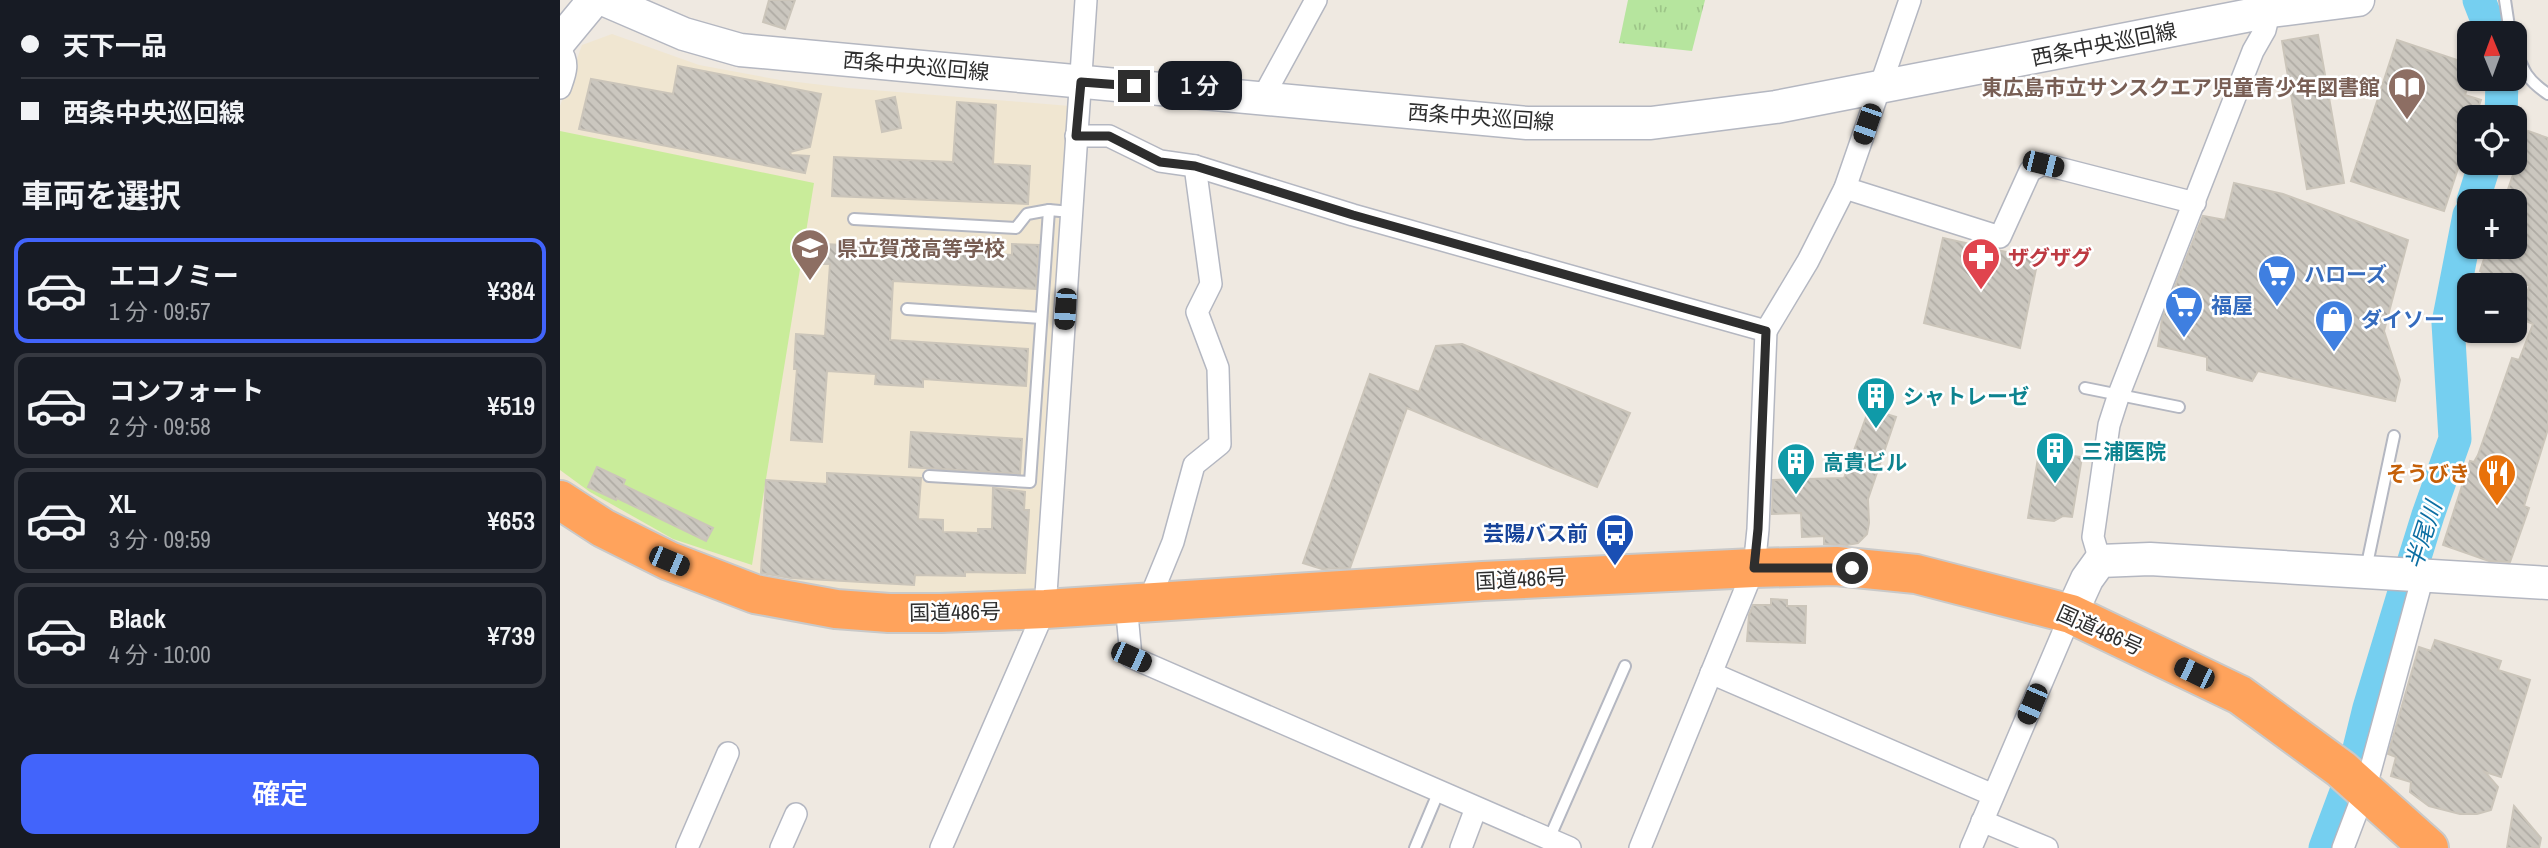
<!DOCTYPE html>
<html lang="ja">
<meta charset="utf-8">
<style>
body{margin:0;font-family:"Archivo Narrow","Noto Sans JP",sans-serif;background:#20242c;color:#f1f3f6;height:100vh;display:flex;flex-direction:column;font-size:26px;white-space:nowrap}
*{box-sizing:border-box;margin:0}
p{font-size:23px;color:#9ea1a6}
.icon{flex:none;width:38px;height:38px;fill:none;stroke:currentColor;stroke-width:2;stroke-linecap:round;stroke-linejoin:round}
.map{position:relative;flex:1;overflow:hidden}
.side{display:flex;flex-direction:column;background:#171b24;width:560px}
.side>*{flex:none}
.guide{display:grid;align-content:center;height:154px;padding:0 21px;background:#171b24}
.needle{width:46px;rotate:359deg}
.tools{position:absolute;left:1897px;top:21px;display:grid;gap:14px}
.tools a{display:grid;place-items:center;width:70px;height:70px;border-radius:14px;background:#171b24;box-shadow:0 2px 5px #0004;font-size:35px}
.end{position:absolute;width:32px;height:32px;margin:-16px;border:9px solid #2e2e2e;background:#fff;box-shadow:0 0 0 4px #fff}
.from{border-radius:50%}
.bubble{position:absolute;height:49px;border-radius:14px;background:#171b24;box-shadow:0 2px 5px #0004;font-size:23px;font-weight:600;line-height:49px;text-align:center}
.car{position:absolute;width:21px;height:42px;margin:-21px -10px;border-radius:9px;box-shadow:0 0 5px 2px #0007;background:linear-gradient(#222 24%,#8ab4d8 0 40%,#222 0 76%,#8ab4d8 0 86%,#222 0)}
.guide b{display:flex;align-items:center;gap:24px;height:66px;font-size:26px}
.guide b+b{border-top:2px solid #363941}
.guide i{width:18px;height:18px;background:#f1f3f6}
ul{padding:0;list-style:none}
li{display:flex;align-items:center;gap:21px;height:105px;margin:0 14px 10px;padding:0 7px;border:4px solid #363941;border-radius:14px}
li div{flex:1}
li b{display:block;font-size:26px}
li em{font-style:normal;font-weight:600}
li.current{border-color:#4264fb}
li>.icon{width:63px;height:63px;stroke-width:1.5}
h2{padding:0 21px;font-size:32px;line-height:84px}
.action{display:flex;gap:14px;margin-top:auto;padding:14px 21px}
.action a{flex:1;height:80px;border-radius:14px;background:#4264fb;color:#fff;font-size:28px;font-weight:600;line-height:80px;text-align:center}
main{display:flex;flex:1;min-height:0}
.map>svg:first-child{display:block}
</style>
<main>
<section class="side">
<div class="guide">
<b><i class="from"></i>天下一品</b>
<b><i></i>西条中央巡回線</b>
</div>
<h2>車両を選択</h2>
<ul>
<li class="current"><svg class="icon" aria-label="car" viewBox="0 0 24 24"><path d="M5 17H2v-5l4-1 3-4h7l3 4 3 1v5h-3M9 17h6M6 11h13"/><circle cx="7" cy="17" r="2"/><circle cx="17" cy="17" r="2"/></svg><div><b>エコノミー</b><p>1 分 · 09:57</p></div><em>¥384</em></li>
<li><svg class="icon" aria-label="car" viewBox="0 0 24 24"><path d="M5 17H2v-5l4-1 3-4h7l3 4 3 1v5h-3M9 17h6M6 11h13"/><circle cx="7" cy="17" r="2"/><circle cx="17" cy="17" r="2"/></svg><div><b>コンフォート</b><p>2 分 · 09:58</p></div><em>¥519</em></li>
<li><svg class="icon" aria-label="car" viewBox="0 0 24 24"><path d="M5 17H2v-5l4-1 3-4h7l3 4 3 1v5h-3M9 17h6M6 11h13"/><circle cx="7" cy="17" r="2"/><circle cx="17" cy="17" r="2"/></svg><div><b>XL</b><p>3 分 · 09:59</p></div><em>¥653</em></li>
<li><svg class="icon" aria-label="car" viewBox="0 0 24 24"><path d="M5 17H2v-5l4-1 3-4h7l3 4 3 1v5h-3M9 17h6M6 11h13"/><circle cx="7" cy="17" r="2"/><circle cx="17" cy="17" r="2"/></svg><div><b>Black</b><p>4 分 · 10:00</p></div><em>¥739</em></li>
</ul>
<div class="action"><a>確定</a></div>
</section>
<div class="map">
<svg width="1988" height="848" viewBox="0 0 1988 848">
<defs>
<pattern id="grass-tufts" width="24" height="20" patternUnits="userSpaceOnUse" patternTransform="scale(1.75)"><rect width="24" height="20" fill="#b6e59e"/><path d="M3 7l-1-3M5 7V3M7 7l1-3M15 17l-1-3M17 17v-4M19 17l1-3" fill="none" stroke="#9dc588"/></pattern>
<pattern id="building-back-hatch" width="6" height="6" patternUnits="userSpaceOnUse" patternTransform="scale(1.75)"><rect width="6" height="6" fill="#cbc7bf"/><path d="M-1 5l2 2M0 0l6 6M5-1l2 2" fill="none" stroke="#afaba4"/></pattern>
</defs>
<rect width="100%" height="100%" fill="#efe9e1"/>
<polygon fill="#f0e6d1" points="52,34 139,65 220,80 288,88 510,106 481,584 470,595 312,595 217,580 117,545 54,515 0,480 0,106 22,45"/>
<polygon fill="url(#grass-tufts)" points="1068,0 1145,0 1132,51 1059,43"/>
<polygon fill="#c9ec9a" points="0,131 254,183 192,565 113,539 30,492 0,470"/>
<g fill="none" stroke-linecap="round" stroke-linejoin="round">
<g stroke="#75cff0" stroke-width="33">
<polyline points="1919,0 1932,33"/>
<polyline points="1941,117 1942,79"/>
<polyline points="1913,201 1925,163"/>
<polyline points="1765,848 1793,773 1809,708 1845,589 1868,515 1895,439 1888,323 1909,215"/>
</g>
</g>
<g fill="url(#building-back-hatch)" stroke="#cbc5ba" stroke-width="2">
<polygon points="209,0 235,0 225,29 203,22"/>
<polygon points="1758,35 1784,183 1747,189 1722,41"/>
<polygon points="1837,40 1909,64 1909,82 1905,95 1921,100 1915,117 1909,117 1909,135 1884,211 1791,181"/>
<polygon points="118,66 261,94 250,147 230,152 231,155 249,156 245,173 19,129 31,79 113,94"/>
<polygon points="335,97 341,128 322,132 316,101"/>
<polygon points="397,102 436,105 433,164 470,166 468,204 272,196 274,157 393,162"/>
<polygon points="1968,131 1988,138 1988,429 1964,506 1969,508 1950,562 1929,561 1883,545 1910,461 1914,462 1918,455 1952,358 1959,360 1973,324 1957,317 1970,285 1919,285 1922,272 1920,271 1928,247 1955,247 1955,201 1944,201"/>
<polygon points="1674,183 1723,194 1848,240 1824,331 1840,380 1835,401 1698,371 1692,381 1647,370 1647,357 1598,346 1602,319 1643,216 1665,220"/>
<polygon points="1383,238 1478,259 1460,348 1364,323"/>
<polygon points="265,244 452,255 452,244 479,245 476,289 333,281 330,340 468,349 466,386 363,379 363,387 315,384 316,374 267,371 262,442 231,440 237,369 234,369 236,334 265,336 270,264 263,264"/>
<polygon points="902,344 1070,413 1037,487 847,408 790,568 762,569 743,563 810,374 859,392 876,346"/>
<polygon points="1309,409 1336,417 1308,499 1309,523 1307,534 1298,543 1287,545 1264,544 1264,536 1242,537 1241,513 1212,514 1213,480 1284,478"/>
<polygon points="351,432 462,439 460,474 349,467"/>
<polygon points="1479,452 1522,457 1512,517 1503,516 1494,521 1468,518"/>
<polygon points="37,467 65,480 63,485 153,528 146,541 57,498 56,500 28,487"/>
<polygon points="267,473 361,478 358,519 383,520 383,532 418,533 418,529 432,529 433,488 465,492 464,510 469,510 465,573 405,572 405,576 355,575 354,585 231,578 201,573 206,480 267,484"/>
<polygon points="1211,599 1227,600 1227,606 1246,606 1245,643 1187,641 1189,615 1193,605 1211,605"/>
<polygon points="1875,640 1941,661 1938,670 1970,680 1941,777 1925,772 1938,787 1931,810 1917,814 1900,814 1869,806 1850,792 1851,782 1831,776 1836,757 1828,754 1859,647 1871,651"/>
<polygon points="1954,806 1981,838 1979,848 1947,848"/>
</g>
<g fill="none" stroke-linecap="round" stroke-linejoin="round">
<defs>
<g id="lane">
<polyline points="1945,0 1950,33"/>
<path d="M1955,47C1963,71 1967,80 1988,94"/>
<polyline points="294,219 456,228 467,214 489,210"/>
<polyline points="347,309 481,318"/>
<polyline points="1525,388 1619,407"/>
<polyline points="369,476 470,482 489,210 511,212"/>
<polyline points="1806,569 1834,436"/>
<polyline points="989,839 1065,666"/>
<polyline points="855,848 879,791"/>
</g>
<g id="street">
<path d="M0,50C10,63 5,74 0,88"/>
<polyline points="707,97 709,86 756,0"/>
<polyline points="516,136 549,136 600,161 635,166 793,215 1206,331 1248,261 1285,188 1350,0"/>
<polyline points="1285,188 1440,237 1470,171 1483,164 1635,203"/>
<polyline points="1540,561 1533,537 1549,425 1559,394 1693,51 1705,30 1712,1"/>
<polyline points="566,603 571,657 1010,848"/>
<polyline points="588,603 613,542 634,465 660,444 658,368 637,312 651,284 635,166"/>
<polyline points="1151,673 1433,795"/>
<polyline points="1422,821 1487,848"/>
<polyline points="127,848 168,753"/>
<polyline points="221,848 236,814"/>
<polyline points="381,848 485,609 526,0"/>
<polyline points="901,848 916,808"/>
<polyline points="1080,848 1194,568 1198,529 1206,331"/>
<polyline points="1411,848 1511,614"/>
<polyline points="1783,848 1805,790 1863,576"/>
</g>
<g id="secondary">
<polyline points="45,0 124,34 180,50 967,123 1091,123 1216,107 1711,11 1798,0"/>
<polyline points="0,41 34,0"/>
<polyline points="1511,614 1527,579 1540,561 1590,559 1988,583"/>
</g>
<polyline id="highway" points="0,500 43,528 109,561 195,594 276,609 329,613 381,613 485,609 923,581 1194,568 1276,566 1356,574 1511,614 1680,695 1781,769 1869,848"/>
</defs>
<use href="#lane" stroke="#b4b7c1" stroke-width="14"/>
<use href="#street" stroke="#b4b7c1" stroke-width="24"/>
<use href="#secondary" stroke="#b4b7c1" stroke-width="35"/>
<use href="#highway" stroke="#c9c9c9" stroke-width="42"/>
<use href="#lane" stroke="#fff" stroke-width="10"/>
<use href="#street" stroke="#fff" stroke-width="21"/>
<use href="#secondary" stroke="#fff" stroke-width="32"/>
<use href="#highway" stroke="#ffa35c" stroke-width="38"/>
</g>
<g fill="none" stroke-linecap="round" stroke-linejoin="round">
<polyline stroke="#2e2e2e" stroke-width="9" points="574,86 521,82 516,136 549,136 600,162 635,166 793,215 1206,331 1198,529 1194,568 1292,568"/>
</g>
<defs>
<symbol id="library-pin" viewBox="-11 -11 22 30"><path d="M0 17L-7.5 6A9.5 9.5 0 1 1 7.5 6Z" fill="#8d6e63" stroke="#fff"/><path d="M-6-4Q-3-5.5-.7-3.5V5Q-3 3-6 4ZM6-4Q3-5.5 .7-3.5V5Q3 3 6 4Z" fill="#fff"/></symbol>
<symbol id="school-pin" viewBox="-11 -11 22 30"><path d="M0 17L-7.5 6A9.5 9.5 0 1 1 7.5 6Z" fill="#8d6e63" stroke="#fff"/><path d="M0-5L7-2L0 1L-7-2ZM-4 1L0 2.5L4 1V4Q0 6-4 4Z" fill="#fff"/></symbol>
<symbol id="pharmacy-pin" viewBox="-11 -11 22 30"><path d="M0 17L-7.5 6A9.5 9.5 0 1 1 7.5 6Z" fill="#e0444e" stroke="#fff"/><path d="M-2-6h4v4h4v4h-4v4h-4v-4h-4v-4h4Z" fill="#fff"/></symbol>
<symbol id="supermarket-pin" viewBox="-11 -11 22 30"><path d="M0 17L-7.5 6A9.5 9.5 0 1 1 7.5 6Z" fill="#3f7fe0" stroke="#fff"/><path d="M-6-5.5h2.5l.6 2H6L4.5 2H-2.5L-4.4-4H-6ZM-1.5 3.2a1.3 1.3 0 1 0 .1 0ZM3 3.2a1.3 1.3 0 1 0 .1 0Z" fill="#fff"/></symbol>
<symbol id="shop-pin" viewBox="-11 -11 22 30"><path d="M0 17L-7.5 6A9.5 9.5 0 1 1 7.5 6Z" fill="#3f7fe0" stroke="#fff"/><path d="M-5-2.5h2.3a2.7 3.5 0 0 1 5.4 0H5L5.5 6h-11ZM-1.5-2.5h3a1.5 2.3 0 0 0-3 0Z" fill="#fff"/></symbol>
<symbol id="building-pin" viewBox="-11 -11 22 30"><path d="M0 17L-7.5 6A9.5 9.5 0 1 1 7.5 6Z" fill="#0f9aa8" stroke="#fff"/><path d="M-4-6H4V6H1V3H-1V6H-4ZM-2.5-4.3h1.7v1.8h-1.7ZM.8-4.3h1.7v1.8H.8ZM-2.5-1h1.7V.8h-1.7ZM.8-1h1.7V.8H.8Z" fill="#fff"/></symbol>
<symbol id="restaurant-pin" viewBox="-11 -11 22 30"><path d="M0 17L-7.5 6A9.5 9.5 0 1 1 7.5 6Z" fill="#e8710a" stroke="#fff"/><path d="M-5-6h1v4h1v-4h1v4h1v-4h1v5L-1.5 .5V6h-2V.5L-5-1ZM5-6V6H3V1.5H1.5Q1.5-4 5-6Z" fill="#fff"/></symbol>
<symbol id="bus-pin" viewBox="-11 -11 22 30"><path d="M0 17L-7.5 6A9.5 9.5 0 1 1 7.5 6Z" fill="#1a4fb4" stroke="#fff"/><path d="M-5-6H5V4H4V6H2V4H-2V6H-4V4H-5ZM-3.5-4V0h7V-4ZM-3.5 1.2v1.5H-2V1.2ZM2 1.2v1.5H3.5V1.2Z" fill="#fff"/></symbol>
</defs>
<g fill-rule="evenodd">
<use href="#library-pin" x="1825" y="65" width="44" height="60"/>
<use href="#school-pin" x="228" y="226" width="44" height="60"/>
<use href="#pharmacy-pin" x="1399" y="235" width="44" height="60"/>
<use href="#supermarket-pin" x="1695" y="252" width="44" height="60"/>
<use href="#supermarket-pin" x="1602" y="283" width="44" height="60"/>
<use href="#shop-pin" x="1752" y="297" width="44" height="60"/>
<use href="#building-pin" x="1294" y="374" width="44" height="60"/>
<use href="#building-pin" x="1473" y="429" width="44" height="60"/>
<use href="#building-pin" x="1214" y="440" width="44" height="60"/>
<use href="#restaurant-pin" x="1915" y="451" width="44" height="60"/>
<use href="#bus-pin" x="1033" y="511" width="44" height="60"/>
</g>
<g text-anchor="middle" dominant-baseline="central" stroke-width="5" stroke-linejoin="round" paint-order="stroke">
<g font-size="21" fill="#2e2e2e" stroke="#fff">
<text transform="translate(1544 44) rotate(-11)">西条中央巡回線</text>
<text transform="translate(356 66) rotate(5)">西条中央巡回線</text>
<text transform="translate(921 117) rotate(4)">西条中央巡回線</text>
<text transform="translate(961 579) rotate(-3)">国道486号</text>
<text transform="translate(395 612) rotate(-1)">国道486号</text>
<text transform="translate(1540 630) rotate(24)">国道486号</text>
</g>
<g font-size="21" font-weight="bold" fill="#785e54" stroke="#fff" text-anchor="end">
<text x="1820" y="87">東広島市立サンスクエア児童青少年図書館</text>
<text x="277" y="248" text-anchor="start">県立賀茂高等学校</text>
</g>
<g font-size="21" font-weight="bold" fill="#be3a42" stroke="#fff" text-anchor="start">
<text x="1448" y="257">ザグザグ</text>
</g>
<g font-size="21" font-weight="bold" fill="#366cbe" stroke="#fff" text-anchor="start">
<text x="1744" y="274">ハローズ</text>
<text x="1651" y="305">福屋</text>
<text x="1801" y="319">ダイソー</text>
</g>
<g font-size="21" font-weight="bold" fill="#0d838f" stroke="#fff" text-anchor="start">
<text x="1343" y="396">シャトレーゼ</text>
<text x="1522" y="451">三浦医院</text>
<text x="1263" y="462">高貴ビル</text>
</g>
<g font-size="21" font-weight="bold" fill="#c56008" stroke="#fff" text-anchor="end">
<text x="1910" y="473">そうびき</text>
</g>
<g font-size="21" font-weight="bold" fill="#164399" stroke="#fff" text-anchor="end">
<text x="1028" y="533">芸陽バス前</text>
</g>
<g font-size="23" font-style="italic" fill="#0d6fa3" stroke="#fff">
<text transform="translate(1863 535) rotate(-72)">半尾川</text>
</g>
</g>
</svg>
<div class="tools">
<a><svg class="needle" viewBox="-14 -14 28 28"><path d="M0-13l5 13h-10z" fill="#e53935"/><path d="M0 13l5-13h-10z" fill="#9ea1a6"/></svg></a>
<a><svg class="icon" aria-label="locate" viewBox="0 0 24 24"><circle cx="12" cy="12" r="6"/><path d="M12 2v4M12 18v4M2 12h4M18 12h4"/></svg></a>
<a>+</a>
<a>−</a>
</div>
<i class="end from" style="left:1292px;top:568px"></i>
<i class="end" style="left:574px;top:86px"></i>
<div class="bubble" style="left:598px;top:61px;width:84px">1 分</div>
<i class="car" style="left:1307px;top:124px;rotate:199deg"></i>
<i class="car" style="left:1483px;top:164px;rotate:104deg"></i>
<i class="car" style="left:505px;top:309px;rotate:184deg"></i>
<i class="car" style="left:109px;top:561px;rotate:113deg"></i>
<i class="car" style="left:571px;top:657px;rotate:114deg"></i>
<i class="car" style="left:1634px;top:673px;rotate:296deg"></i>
<i class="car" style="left:1472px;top:704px;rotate:203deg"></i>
</div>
</main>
